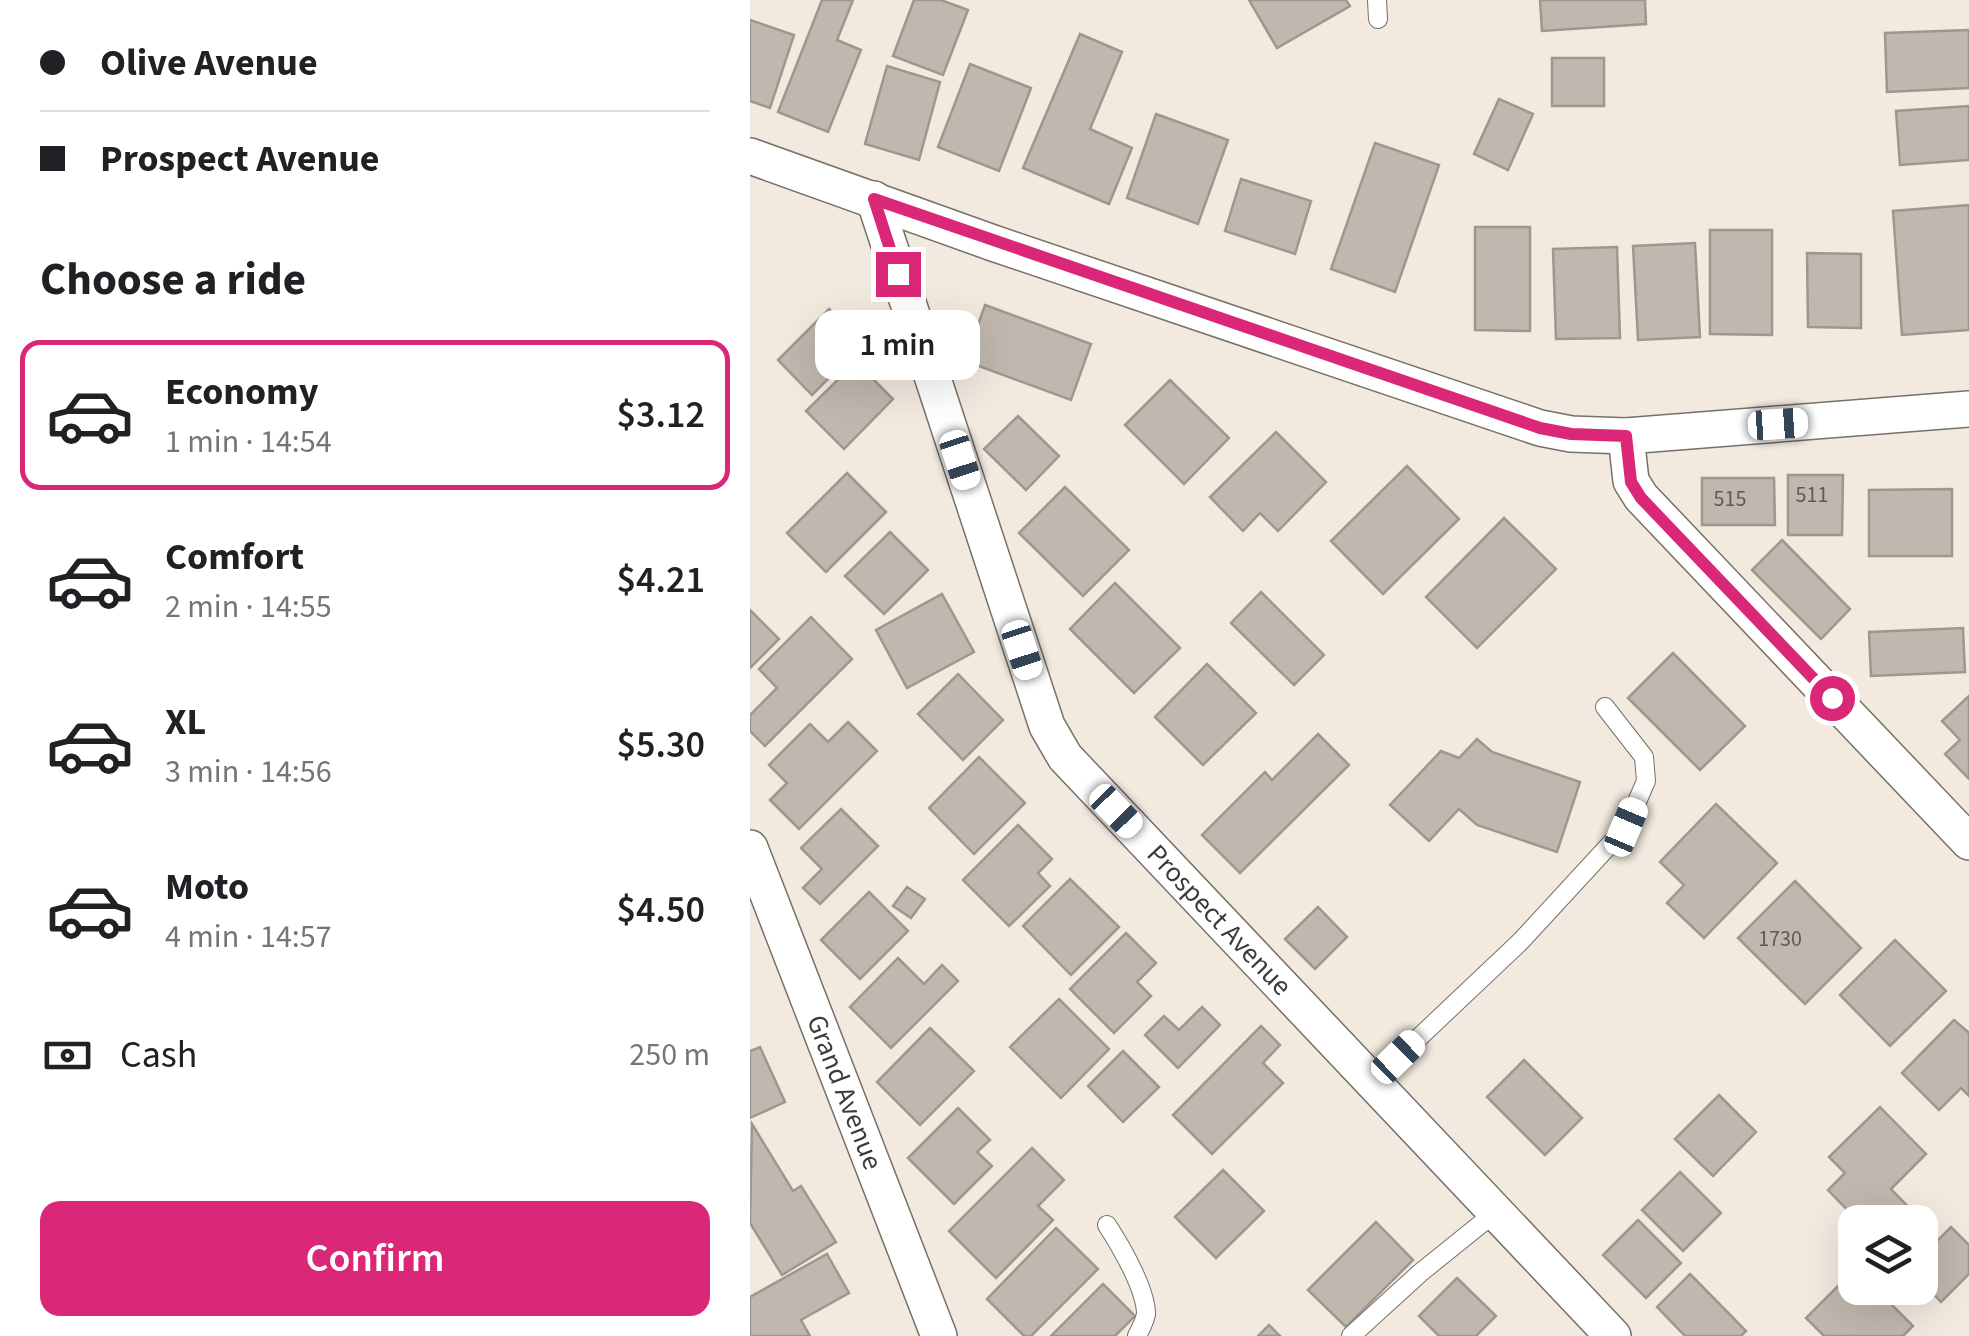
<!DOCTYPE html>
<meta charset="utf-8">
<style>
body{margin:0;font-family:"Source Sans 3",sans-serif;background:#f2f2f2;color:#202124;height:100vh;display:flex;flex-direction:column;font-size:38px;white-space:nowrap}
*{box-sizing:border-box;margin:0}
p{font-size:32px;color:#757577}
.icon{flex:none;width:55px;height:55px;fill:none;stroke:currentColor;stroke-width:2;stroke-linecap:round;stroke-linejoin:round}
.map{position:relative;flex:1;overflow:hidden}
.sheet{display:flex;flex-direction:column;background:#fff;width:750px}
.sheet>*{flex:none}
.banner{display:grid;align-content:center;height:220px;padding:0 40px;background:#fff}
.fabs{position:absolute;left:1088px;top:1205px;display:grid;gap:20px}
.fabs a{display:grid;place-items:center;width:100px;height:100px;border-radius:20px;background:#fff;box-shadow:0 10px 40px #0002;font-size:50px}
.end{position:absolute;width:45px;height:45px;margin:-22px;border:12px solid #db2777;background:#fff;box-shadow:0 0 0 5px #fff}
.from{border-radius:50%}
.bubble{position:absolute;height:70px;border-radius:20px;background:#fff;box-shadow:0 10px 40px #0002;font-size:32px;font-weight:600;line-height:70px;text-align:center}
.car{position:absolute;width:30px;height:60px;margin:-30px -15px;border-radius:12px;box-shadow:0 0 8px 2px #0007;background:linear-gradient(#fff 24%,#345 0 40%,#fff 0 76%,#345 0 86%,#fff 0)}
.banner b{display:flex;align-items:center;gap:35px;height:95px;font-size:38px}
.banner b+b{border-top:2px solid #e0e0e0}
.banner i{width:25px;height:25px;background:#202124}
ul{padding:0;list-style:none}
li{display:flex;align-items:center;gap:30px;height:150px;margin:0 20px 15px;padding:0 20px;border:5px solid transparent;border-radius:20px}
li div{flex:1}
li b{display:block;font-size:38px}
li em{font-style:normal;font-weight:600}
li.active{border-color:#db2777}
li>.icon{width:90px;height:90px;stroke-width:1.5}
h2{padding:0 40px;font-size:45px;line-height:120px}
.pay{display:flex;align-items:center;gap:25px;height:110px;padding:0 40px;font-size:38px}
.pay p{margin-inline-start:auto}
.primary-button{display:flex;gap:20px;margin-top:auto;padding:20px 40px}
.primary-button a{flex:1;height:115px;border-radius:20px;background:#db2777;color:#fff;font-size:40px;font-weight:600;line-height:115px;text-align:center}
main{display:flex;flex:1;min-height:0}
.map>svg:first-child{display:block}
</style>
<main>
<section class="sheet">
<div class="banner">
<b><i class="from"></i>Olive Avenue</b>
<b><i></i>Prospect Avenue</b>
</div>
<h2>Choose a ride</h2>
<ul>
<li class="active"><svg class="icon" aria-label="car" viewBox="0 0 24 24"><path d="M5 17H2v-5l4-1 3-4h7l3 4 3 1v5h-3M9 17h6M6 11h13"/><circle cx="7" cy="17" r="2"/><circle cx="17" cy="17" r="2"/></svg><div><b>Economy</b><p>1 min · 14:54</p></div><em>$3.12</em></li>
<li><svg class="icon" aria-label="car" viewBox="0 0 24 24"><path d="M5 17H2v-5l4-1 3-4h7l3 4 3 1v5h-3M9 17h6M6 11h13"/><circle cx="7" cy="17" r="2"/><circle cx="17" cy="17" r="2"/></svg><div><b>Comfort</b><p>2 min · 14:55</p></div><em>$4.21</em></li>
<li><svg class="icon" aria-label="car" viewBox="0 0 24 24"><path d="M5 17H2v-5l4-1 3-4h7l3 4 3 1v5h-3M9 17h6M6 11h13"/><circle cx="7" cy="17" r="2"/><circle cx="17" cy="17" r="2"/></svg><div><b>XL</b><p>3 min · 14:56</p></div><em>$5.30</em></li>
<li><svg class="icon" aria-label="car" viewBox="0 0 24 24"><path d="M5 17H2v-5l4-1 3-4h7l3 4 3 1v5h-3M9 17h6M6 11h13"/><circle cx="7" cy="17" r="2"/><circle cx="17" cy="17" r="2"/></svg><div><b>Moto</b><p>4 min · 14:57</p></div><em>$4.50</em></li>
</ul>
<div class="pay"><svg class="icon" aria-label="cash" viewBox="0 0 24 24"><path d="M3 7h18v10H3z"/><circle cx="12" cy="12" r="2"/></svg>Cash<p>250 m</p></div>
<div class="primary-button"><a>Confirm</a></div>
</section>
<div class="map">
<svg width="1219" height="1336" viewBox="0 0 1219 1336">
<rect width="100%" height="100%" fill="#f2e9df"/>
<g fill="#c0b8ae" stroke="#9f978d" stroke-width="2.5">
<polygon points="72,0 103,0 87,40 111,50 78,132 28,112"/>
<polygon points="164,0 191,0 218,10 193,75 143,56"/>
<polygon points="499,0 596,0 600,6 527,48"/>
<polygon points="790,0 895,0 896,24 792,31"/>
<polygon points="0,20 44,35 20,108 0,101"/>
<polygon points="1219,30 1219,88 1137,92 1135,33"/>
<polygon points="330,34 372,52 340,129 382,148 359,204 273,168"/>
<rect x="802" y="58" width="52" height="48"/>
<polygon points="220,64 281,88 249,171 188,147"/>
<polygon points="137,66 190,82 169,160 115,144"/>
<polygon points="749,99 783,114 758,170 724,154"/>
<polygon points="1219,106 1219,160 1150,165 1146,111"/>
<polygon points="406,114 478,140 448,224 377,198"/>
<polygon points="625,143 689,165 645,292 581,269"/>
<polygon points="491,179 561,201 545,254 475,231"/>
<polygon points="1219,205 1219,330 1152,335 1143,211"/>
<polygon points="725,227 780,227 780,331 725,330"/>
<polygon points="960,230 1022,230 1022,335 960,334"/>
<polygon points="945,243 950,337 888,340 883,246"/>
<polygon points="867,247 870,338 806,339 803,249"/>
<polygon points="1057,253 1111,254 1111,328 1058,327"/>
<polygon points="235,305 341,344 321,400 215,361"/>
<polygon points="79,309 96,325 103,318 121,336 62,395 28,360"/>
<polygon points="106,362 143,399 94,449 56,411"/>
<polygon points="420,380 479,438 434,484 375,425"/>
<polygon points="268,416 309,456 276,490 234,449"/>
<polygon points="526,432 576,482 528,531 510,513 493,531 460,497"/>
<polygon points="657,466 709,519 633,594 581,541"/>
<polygon points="97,473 136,512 76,572 37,533"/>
<polygon points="1038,475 1093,475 1092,535 1038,535"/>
<polygon points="952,478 1024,478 1025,525 952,525"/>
<polygon points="315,487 379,550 333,596 269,533"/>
<polygon points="1202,489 1202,556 1119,556 1119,490"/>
<polygon points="754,518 806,569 727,648 676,597"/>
<polygon points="140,532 178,570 134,614 95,576"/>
<polygon points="1032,540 1100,609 1071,639 1002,570"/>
<polygon points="365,583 430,648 384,693 320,629"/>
<polygon points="511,592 574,655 544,685 481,623"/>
<polygon points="192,594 224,652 157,688 126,630"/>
<polygon points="0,610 29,639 0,668"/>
<polygon points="61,617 102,659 15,746 0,731 0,715 27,688 9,669"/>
<polygon points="1213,628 1215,672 1121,676 1119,632"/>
<polygon points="923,653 995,726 950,770 878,698"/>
<polygon points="457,664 506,713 453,765 405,717"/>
<polygon points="208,674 253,720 213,760 168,714"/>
<polygon points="1219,696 1219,779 1195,754 1210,740 1192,721"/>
<polygon points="98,722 127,751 49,829 20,800 37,783 19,765 60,724 78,742"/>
<polygon points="568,734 599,765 490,873 452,835 515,772 522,780"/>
<polygon points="727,739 742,752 830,782 807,852 727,825 709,809 679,841 640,805 691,751 709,758"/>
<polygon points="229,757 275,803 224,854 179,808"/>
<polygon points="966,804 1027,863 954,938 917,903 934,885 910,862"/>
<polygon points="91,809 128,846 70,904 53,888 72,869 51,848"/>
<polygon points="268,825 302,859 288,873 300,886 259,926 213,880"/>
<polygon points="320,879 369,927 321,975 273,926"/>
<polygon points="1045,881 1111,948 1055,1004 988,938"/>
<polygon points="157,887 175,899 161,918 143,906"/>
<polygon points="119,892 158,931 110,979 71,940"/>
<polygon points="568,907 597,937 565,969 535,939"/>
<polygon points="376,933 406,963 387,982 401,996 364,1033 320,989"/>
<polygon points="1145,940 1196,991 1140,1046 1090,995"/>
<polygon points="148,958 174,984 192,965 208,981 141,1048 100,1007"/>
<polygon points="309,999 359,1049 311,1098 260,1047"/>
<polygon points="452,1007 470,1025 428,1068 395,1035 414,1016 429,1030"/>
<polygon points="1204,1020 1219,1033 1219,1096 1211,1088 1189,1110 1152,1073"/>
<polygon points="511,1026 530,1045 513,1063 533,1083 462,1154 423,1115"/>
<polygon points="180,1028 224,1071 170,1125 127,1082"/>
<polygon points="10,1047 35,1102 0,1118 0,1051"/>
<polygon points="373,1051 409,1087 373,1122 338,1086"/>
<polygon points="774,1060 832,1118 795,1155 737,1097"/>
<polygon points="969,1095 1006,1132 963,1176 925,1139"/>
<polygon points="1130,1107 1176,1154 1141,1189 1173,1222 1170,1225 1109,1222 1078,1190 1095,1173 1079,1157"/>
<polygon points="208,1108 240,1140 227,1152 242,1166 204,1204 158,1158"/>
<polygon points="2,1124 43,1191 51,1186 86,1242 32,1275 0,1223"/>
<polygon points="282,1148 314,1180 288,1206 303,1220 246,1278 199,1231"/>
<polygon points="473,1170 514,1211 466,1258 425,1217"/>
<polygon points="930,1172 971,1213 933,1251 892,1210"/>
<polygon points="888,1220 931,1263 896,1298 853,1255"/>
<polygon points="626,1222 663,1260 596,1327 558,1290"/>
<polygon points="1201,1227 1219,1245 1219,1274 1191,1302 1170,1280 1170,1258"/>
<polygon points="306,1228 348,1269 281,1336 274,1336 237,1299"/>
<polygon points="77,1254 99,1293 51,1320 60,1336 0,1336 0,1297"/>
<polygon points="1105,1269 1105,1288 1125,1288 1163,1326 1153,1336 1074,1336 1056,1318"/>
<polygon points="940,1274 996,1331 991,1336 935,1336 907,1307"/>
<polygon points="707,1278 746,1316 726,1336 689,1336 669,1316"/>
<polygon points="353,1284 385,1316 365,1336 301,1336"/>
<polygon points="519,1325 530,1336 508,1336"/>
</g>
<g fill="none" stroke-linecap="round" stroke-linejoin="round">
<defs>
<g id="lane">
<polyline points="627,0 628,19"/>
<polyline points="623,1081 771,941 876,827 896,781 894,757 855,707"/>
<path d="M357,1225C370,1245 396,1289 396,1314C395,1321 390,1330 387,1336"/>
<polyline points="601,1336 670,1273 747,1211"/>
</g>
<g id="street">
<polyline points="0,156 243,243 790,428 821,434 876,436 1219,409"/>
<path id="s1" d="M124,199L297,726L315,757L863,1336"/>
<polyline points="876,436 881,481 891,497 1219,842"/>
<path id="s2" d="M0,848L189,1336"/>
</g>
</defs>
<use href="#lane" stroke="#777067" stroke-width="20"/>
<use href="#street" stroke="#777067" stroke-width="38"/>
<use href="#lane" stroke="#fff" stroke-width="18"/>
<use href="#street" stroke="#fff" stroke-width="35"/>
</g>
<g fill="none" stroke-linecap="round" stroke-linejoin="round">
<polyline stroke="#db2777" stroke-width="12" points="148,274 124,199 790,428 821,434 876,436 881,482 891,498 1082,698"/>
</g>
<g text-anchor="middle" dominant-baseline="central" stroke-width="10" stroke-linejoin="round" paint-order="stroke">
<g font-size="22" fill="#5e5a55">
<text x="1062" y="495">511</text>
<text x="980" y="499">515</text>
<text x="1030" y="939">1730</text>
</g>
<g font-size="28" fill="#3e3b37" stroke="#f2e9df">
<text stroke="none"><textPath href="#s1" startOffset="815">Prospect Avenue</textPath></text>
<text stroke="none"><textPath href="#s2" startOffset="262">Grand Avenue</textPath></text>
</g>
</g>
</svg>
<div class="fabs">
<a><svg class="icon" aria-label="layers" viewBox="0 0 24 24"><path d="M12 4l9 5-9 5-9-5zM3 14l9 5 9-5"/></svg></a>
</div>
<i class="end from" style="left:1082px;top:698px"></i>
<i class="end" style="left:148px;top:274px"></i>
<div class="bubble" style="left:65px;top:310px;width:165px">1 min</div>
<i class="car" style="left:1028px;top:424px;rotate:86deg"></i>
<i class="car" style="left:210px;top:460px;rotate:162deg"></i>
<i class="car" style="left:272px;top:650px;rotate:162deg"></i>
<i class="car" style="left:366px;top:811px;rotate:136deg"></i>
<i class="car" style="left:876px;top:827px;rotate:23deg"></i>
<i class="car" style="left:648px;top:1057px;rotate:46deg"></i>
</div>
</main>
